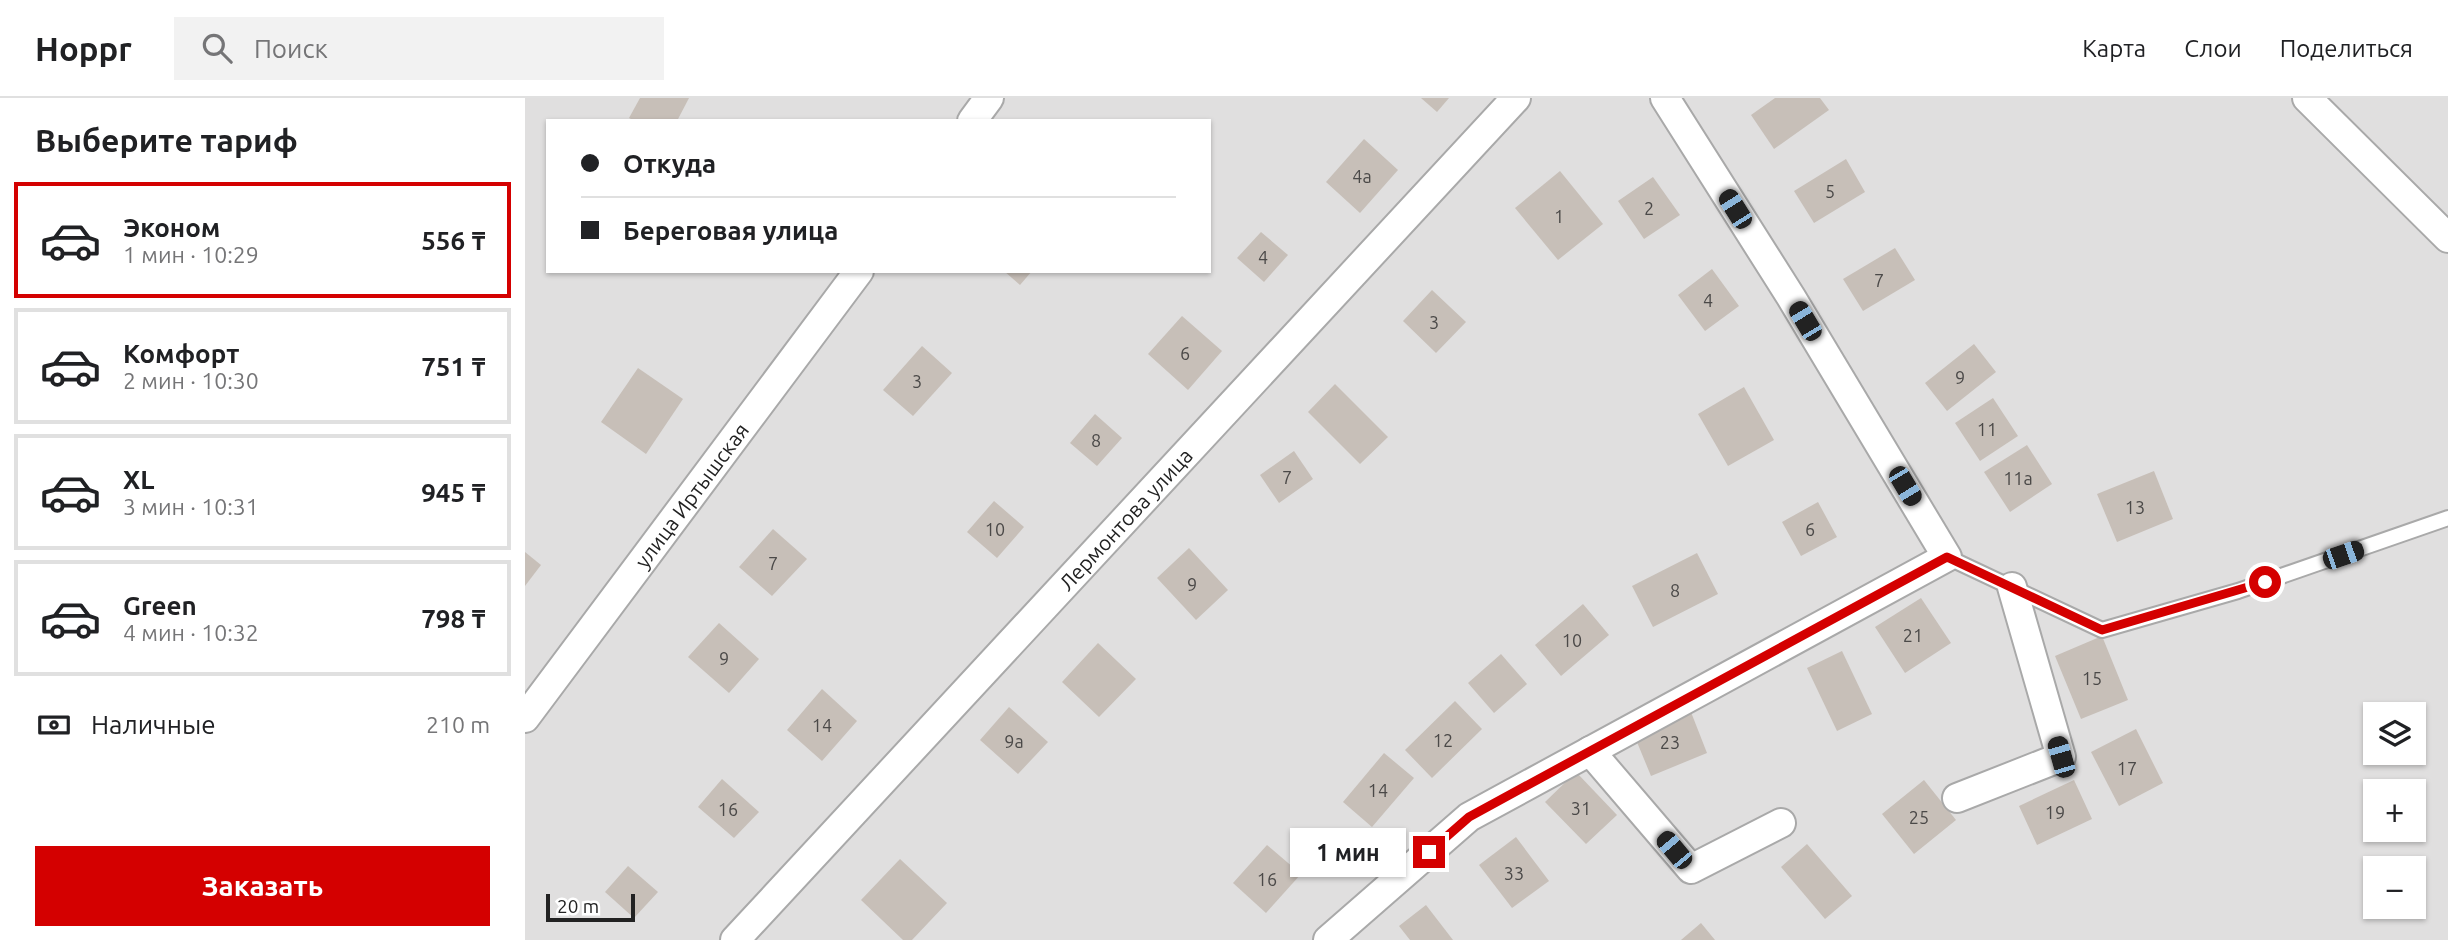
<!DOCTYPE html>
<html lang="ru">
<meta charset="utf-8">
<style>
body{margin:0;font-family:Ubuntu,sans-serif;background:#f2f2f2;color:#202124;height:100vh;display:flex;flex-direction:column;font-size:26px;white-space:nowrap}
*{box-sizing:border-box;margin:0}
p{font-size:23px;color:#757577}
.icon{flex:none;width:38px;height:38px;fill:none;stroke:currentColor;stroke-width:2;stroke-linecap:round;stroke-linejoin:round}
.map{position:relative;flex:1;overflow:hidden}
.drawer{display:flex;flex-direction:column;background:#fff;width:525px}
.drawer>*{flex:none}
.top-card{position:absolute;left:21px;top:21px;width:665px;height:154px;border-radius:0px;box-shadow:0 2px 5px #0004;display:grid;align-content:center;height:154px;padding:0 35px;background:#fff}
.buttons{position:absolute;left:1838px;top:604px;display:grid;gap:14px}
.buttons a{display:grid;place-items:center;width:63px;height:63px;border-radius:0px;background:#fff;box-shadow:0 2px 5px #0004;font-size:35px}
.scale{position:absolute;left:21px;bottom:18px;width:89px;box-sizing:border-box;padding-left:7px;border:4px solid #222;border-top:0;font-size:19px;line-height:24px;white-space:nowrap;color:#222;-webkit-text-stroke:5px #fff;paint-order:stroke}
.end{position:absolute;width:32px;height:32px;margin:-16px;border:9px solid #d40000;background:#fff;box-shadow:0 0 0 4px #fff}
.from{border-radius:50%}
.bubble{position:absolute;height:49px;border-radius:0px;background:#fff;box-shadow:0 2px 5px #0004;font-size:23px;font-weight:600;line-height:49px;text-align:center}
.car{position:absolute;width:21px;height:42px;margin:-21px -10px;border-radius:9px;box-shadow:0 0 5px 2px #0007;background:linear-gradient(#222 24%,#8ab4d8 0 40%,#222 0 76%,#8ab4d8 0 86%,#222 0)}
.top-card b{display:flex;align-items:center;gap:24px;height:66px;font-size:26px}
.top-card b+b{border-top:2px solid #e0e0e0}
.top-card i{width:18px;height:18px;background:#202124}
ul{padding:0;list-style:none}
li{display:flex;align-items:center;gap:21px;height:116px;margin:0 14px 10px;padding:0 21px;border:4px solid #e0e0e0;border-radius:0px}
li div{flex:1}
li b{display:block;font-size:26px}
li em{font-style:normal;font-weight:600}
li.active{border-color:#d40000}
li>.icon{width:63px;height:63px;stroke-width:1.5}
h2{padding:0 35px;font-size:32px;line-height:84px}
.pay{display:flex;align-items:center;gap:18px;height:77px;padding:0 35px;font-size:26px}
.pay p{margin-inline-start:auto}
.cta{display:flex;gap:14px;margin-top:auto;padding:14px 35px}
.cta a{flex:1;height:80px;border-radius:0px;background:#d40000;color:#fff;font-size:28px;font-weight:600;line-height:80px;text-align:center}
header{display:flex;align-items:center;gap:42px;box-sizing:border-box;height:98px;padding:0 35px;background:#fff;border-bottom:2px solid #e0e0e0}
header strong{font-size:33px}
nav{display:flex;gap:38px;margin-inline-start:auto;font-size:24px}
.search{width:490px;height:63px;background:#f2f2f2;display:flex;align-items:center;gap:18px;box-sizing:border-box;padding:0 24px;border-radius:0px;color:#757577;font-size:26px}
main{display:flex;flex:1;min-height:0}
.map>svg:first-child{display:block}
</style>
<header>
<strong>Hoppr</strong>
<div class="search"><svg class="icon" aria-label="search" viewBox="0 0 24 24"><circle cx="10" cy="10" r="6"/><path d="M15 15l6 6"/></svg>Поиск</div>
<nav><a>Карта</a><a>Слои</a><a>Поделиться</a></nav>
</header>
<main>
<section class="drawer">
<h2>Выберите тариф</h2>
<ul>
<li class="active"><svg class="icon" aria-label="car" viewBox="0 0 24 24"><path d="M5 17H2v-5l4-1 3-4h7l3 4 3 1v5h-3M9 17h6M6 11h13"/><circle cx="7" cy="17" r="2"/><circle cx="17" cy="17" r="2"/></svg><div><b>Эконом</b><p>1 мин · 10:29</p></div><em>556 ₸</em></li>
<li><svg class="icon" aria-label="car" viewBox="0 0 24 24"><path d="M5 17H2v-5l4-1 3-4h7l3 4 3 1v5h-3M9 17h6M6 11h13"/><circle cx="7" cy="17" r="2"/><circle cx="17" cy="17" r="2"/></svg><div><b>Комфорт</b><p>2 мин · 10:30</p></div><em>751 ₸</em></li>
<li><svg class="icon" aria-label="car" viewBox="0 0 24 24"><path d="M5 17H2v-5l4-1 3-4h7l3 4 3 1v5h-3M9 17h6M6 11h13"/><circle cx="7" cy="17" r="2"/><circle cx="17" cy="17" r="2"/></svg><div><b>XL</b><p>3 мин · 10:31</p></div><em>945 ₸</em></li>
<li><svg class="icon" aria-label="car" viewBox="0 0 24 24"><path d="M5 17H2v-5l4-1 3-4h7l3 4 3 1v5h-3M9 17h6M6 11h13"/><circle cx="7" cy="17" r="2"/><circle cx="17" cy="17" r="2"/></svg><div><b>Green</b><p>4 мин · 10:32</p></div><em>798 ₸</em></li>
</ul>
<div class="pay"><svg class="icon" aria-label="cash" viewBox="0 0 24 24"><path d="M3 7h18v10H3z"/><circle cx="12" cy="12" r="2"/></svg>Наличные<p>210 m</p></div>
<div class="cta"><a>Заказать</a></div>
</section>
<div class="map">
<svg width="1923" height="842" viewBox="0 0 1923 842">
<rect width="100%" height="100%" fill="#f2efe9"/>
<path fill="#e0dfdf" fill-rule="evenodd" d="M0,0H1923V842H0ZM23,23H684V173H23ZM1850,616H1888V654H1850ZM1850,693H1888V732H1850ZM1850,770H1888V808H1850Z"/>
<g fill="#c7bfb8">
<polygon points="115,0 164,0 152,23 110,23 104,20"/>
<polygon points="896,0 924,0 912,14"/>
<polygon points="1250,0 1295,0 1304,12 1249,51 1226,17"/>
<polygon points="839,41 873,72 835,115 801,84"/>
<polygon points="1321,61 1340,94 1289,125 1269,93"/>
<polygon points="1035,73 1078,126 1033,162 990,110"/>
<polygon points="1128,79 1155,117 1119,141 1093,103"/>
<polygon points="736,134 763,157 739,184 712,160"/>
<polygon points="1370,150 1390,182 1338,213 1318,181"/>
<polygon points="1187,171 1214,208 1180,233 1153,197"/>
<polygon points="479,173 507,173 495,187"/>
<polygon points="907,192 941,224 911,255 878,223"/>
<polygon points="657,218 697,253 663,292 623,256"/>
<polygon points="1449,246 1471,274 1422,313 1400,285"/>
<polygon points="397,248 427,275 388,318 358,292"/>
<polygon points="113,270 158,301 121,356 76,324"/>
<polygon points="810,286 863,339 835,366 783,314"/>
<polygon points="1219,289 1249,342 1203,368 1173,316"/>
<polygon points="1468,300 1493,338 1455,363 1430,325"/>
<polygon points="570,316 597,340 572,368 545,345"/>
<polygon points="1502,347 1527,386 1485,414 1459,374"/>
<polygon points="769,353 788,381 754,405 735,377"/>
<polygon points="1629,373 1648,421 1592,444 1572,396"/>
<polygon points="469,403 499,429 472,460 442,434"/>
<polygon points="1293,404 1312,439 1276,458 1257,424"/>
<polygon points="248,431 282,461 247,498 214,469"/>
<polygon points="664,450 703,492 671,522 632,480"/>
<polygon points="0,454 16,467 0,488"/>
<polygon points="1172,455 1193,496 1128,529 1107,488"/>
<polygon points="1396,500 1426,545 1380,575 1350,529"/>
<polygon points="1058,506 1084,537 1036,578 1010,547"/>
<polygon points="194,525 234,561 204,595 163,559"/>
<polygon points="1577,538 1603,602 1556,621 1530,558"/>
<polygon points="573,545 611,581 574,619 537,584"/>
<polygon points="1317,553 1347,616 1312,633 1282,570"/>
<polygon points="976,556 1002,586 969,615 943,585"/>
<polygon points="297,591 332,623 297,663 262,632"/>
<polygon points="930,603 957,631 907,680 880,652"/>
<polygon points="484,609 523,644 493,676 455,642"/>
<polygon points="1164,609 1182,655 1126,678 1107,632"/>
<polygon points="1611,631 1638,685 1594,708 1566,654"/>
<polygon points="859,655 889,680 847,729 818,704"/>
<polygon points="1051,674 1092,717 1061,746 1020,704"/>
<polygon points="197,681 234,714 209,740 173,709"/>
<polygon points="1399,682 1431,722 1389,756 1357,716"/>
<polygon points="1549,682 1567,721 1512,747 1494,708"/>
<polygon points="991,739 1024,783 987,810 954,767"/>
<polygon points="1282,746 1327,798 1300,821 1256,769"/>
<polygon points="742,747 776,776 741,815 708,785"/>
<polygon points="375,761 422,805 387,842 378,842 336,802"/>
<polygon points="103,768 133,794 109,820 80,794"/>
<polygon points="901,807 928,842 885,842 874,828"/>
<polygon points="1176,825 1190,842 1156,842"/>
</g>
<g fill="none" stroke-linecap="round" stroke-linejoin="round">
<defs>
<polyline id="lane" points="1422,459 1577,532 1713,493 1923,420"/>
<g id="street">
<polyline points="1782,0 1923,140"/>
<polyline points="447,23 464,0"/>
<path id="s1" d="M0,620L334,173"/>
<polyline points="1065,653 1166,771 1256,725"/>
<polyline points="1432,700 1536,659 1487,489"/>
<path id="s2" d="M210,842L991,0"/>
<polyline points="803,842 944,719 1422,459 1266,199 1140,0"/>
</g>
</defs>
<use href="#lane" stroke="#a9a9a9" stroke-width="18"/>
<use href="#street" stroke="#a9a9a9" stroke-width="32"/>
<use href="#lane" stroke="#fff" stroke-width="14"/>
<use href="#street" stroke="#fff" stroke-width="28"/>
</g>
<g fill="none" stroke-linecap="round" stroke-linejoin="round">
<polyline stroke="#d40000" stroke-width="9" points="904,754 944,719 1422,459 1577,532 1740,484"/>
</g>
<g text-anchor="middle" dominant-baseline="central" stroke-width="5" stroke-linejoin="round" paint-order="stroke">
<g font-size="18" fill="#4b4948">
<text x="837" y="78">4а</text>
<text x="1305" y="93">5</text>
<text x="1124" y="110">2</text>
<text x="1034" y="118">1</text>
<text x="738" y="159">4</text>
<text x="1354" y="182">7</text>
<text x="1183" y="202">4</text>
<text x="909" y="224">3</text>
<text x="660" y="255">6</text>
<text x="1435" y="279">9</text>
<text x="392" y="283">3</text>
<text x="1462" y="331">11</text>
<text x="571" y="342">8</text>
<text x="762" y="379">7</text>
<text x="1493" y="380">11а</text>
<text x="1610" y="409">13</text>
<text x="470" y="431">10</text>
<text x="1285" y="431">6</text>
<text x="248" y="465">7</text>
<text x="667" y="486">9</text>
<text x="1150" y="492">8</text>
<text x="1388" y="537">21</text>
<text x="1047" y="542">10</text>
<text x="199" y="560">9</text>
<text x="1567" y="580">15</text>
<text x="297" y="627">14</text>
<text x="918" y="642">12</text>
<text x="489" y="643">9а</text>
<text x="1145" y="644">23</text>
<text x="1602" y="670">17</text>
<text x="853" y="692">14</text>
<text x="1056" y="710">31</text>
<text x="203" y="711">16</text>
<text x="1530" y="714">19</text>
<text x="1394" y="719">25</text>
<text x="989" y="775">33</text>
<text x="742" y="781">16</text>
</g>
<g font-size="21" fill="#222" stroke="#fff">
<text stroke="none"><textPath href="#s1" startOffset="278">улица Иртышская</textPath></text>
<text stroke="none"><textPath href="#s2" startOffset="574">Лермонтова улица</textPath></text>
</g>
</g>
</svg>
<div class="buttons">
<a><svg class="icon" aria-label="layers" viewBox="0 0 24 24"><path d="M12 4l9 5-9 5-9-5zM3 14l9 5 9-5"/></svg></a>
<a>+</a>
<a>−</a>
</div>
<div class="scale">20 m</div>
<i class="end from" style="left:1740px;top:484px"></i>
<i class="end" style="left:904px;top:754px"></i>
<div class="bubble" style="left:765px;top:730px;width:116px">1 мин</div>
<i class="car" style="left:1210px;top:111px;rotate:328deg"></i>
<i class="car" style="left:1280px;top:223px;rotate:329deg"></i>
<i class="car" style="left:1380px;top:388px;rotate:149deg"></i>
<i class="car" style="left:1818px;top:457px;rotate:71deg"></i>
<i class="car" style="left:1536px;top:659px;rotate:344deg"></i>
<i class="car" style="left:1149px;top:752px;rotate:320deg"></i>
<div class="top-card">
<b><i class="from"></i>Откуда</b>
<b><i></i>Береговая улица</b>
</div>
</div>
</main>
